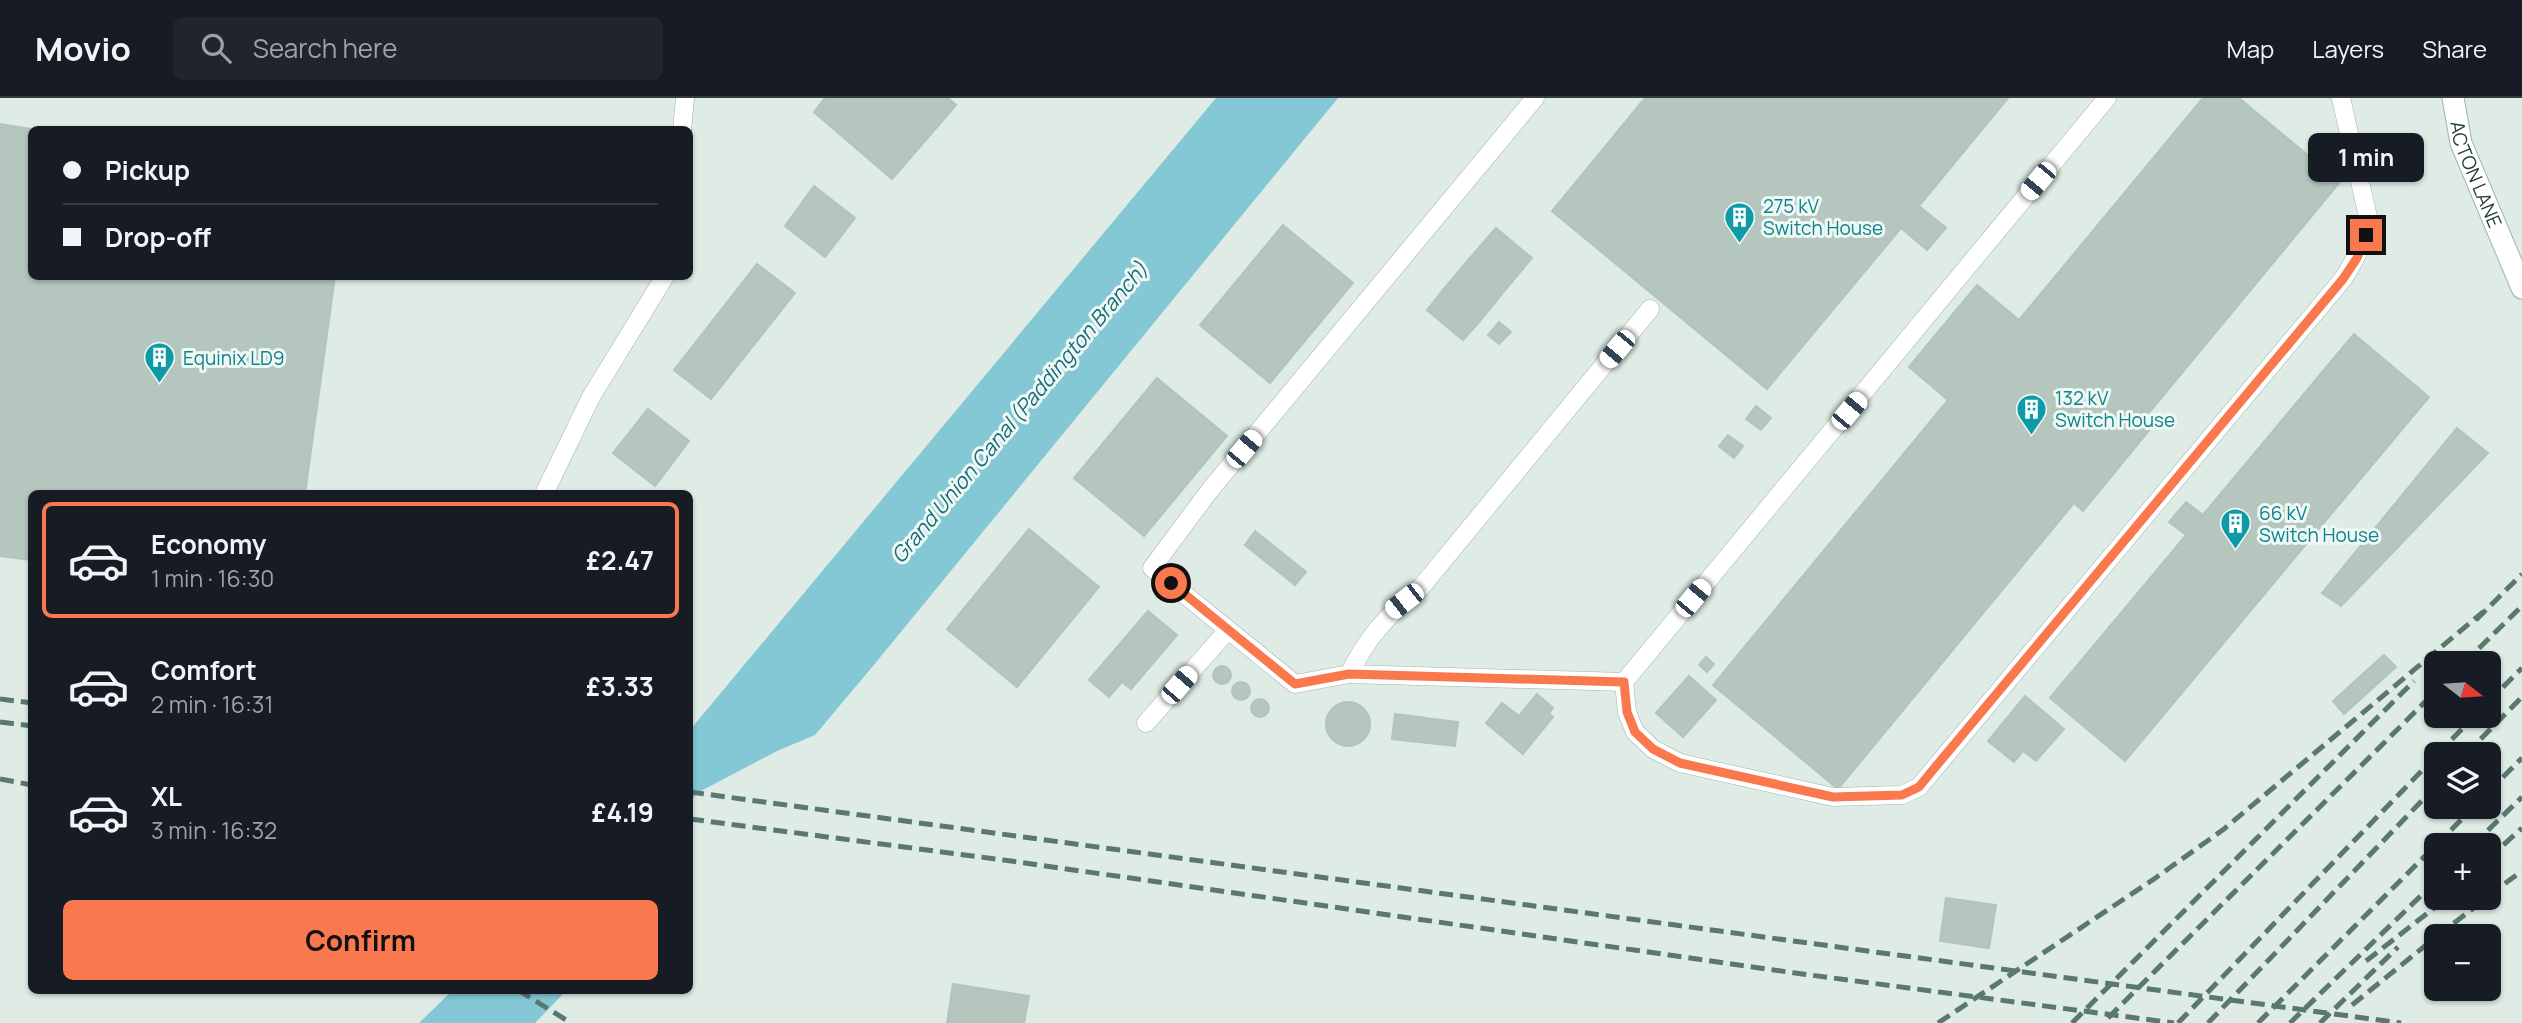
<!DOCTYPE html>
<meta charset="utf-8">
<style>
body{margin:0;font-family:Manrope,sans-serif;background:#20242c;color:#f1f3f6;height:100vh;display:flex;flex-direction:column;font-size:26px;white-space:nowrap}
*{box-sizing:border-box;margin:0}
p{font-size:23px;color:#9ea1a6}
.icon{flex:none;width:38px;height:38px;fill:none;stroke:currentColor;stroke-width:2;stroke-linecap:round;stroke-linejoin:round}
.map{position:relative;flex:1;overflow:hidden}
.details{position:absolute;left:28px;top:392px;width:665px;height:504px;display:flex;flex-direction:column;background:#171b24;border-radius:10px;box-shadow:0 2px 5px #0004}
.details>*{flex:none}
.banner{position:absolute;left:28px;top:28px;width:665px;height:154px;border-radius:10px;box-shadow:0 2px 5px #0004;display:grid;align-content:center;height:154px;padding:0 35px;background:#171b24}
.needle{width:46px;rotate:107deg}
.fabs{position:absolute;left:2424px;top:553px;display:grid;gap:14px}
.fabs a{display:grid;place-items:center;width:77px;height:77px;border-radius:10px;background:#171b24;box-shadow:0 2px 5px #0004;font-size:35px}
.end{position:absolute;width:32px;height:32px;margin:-16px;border:9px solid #fa784e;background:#111;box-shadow:0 0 0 4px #111}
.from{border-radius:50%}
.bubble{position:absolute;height:49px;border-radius:10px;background:#171b24;box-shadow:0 2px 5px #0004;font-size:23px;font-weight:700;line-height:49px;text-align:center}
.car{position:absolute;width:21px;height:42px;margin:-21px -10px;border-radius:9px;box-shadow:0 0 5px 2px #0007;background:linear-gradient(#fff 24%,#345 0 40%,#fff 0 76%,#345 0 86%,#fff 0)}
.banner b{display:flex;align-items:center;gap:24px;height:66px;font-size:26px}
.banner b+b{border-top:2px solid #363941}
.banner i{width:18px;height:18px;background:#f1f3f6}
ul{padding:12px 0 0;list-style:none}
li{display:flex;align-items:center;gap:21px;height:116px;margin:0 14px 10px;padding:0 21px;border:4px solid transparent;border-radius:10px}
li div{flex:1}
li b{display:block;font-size:26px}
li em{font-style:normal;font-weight:700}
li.selected{border-color:#fa784e}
li>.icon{width:63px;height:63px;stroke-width:1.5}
.action{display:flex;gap:14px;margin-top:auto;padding:14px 35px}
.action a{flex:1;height:80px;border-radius:10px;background:#fa784e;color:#111;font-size:28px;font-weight:700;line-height:80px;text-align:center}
header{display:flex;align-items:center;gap:42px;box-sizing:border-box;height:98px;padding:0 35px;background:#171b24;border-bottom:2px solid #363941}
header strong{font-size:33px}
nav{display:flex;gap:38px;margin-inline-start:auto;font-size:24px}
.search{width:490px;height:63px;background:#20242c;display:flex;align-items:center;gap:18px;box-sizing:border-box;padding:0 24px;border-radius:10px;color:#9ea1a6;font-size:26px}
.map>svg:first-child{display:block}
</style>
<header>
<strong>Movio</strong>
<div class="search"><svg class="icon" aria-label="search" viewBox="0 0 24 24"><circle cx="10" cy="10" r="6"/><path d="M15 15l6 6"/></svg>Search here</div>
<nav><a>Map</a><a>Layers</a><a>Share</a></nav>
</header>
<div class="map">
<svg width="2522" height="925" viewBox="0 0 2522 925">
<rect width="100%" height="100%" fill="#dfebe5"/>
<g fill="#83c8d4">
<polygon points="1216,0 1338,0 873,568 815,637 777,653 697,695 690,704 690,632"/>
<polygon points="452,893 452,892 566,893 535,925 419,925"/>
</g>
<g fill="#b4c6be" stroke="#b1c5bd" stroke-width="2">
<polygon points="825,0 948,0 956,7 892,81 814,14"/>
<polygon points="1645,0 2008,0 1919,108 1946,130 1927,152 1901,130 1767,291 1552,113"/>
<polygon points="2203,0 2239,0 2340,84 2143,322 2152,329 2083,413 2074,405 1838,691 1713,587 1948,302 1909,269 1977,187 2019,222"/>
<polygon points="0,26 37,32 32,32 32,178 335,178 305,396 32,396 32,462 0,458"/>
<polygon points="814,88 855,120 825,159 785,128"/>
<polygon points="1283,127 1353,185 1270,285 1200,227"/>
<polygon points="1496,130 1532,160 1506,191 1469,161"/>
<polygon points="1469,161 1506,191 1480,223 1443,192"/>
<polygon points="757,166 795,195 711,301 674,272"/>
<polygon points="1443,192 1480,223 1463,242 1427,212"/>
<polygon points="1499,224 1511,234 1499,246 1488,237"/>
<polygon points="2354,236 2429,299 2125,663 2050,600"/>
<polygon points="1157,280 1227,338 1144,438 1074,380"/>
<polygon points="1756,308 1771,320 1761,332 1746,321"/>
<polygon points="648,311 689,343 655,388 613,355"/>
<polygon points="2457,330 2488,355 2399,448 2376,429"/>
<polygon points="1728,337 1743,348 1734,360 1719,348"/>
<polygon points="2186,404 2203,417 2186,437 2169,424"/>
<polygon points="2376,429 2399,448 2341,508 2322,495"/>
<polygon points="1029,431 1099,489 1017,589 947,531"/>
<polygon points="1255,433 1306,474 1295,487 1245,447"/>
<polygon points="1148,513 1177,537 1131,591 1122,584 1109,599 1089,582"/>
<polygon points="2384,557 2396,569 2344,616 2333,603"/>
<polygon points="1706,559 1714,566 1707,574 1699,567"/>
<circle cx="1222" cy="577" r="9"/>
<polygon points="1689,578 1716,602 1683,639 1656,615"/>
<circle cx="1241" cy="593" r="9"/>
<polygon points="1537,596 1553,610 1549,616 1553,619 1523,656 1486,625 1502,605 1519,618"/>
<polygon points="2025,598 2064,631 2036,663 2023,653 2014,664 1988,643"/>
<circle cx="1260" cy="610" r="9"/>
<circle cx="1348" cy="626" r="22"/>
<polygon points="1395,616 1458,624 1455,648 1392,641"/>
<polygon points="1946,800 1996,807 1989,850 1940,843"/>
<polygon points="953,886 1029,898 1024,925 947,925"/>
</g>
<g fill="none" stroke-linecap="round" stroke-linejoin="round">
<defs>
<g id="lane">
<path d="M1535,0L1210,392L1152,470L1295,586L1349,576C1368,539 1385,519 1418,493L1650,211"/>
<polyline points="682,32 685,0"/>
<polyline points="544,396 591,299 665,178"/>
<polyline points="1349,576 1624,584 2107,0"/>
<path d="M1624,584L1627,614L1635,634L1653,651L1680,665L1833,699L1902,697L1919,689L2343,181C2356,161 2365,143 2368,119L2341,0"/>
<polyline points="1146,625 1228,532"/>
</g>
<g id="secondary">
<path id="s1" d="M2453,0L2461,45L2522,190"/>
</g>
</defs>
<use href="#lane" stroke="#a2b3ac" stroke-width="19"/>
<use href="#secondary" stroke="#9db7ae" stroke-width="23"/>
<use href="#lane" stroke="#fff" stroke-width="18"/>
<use href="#secondary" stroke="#fff" stroke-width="21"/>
<g stroke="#59786f" stroke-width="5" stroke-dasharray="14 7" stroke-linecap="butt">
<polyline points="2476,522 2522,476"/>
<polyline points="2464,565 2522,508"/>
<polyline points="0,601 32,605"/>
<polyline points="2488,604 2522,570"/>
<polyline points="0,624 32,628"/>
<polyline points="2437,656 2475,618"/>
<polyline points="2466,656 2522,599"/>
<polyline points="0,681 32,687"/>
<polyline points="690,694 2401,925"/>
<polyline points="2488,694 2522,660"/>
<polyline points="690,721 1011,763 1795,875 2174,925"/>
<polyline points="2473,747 2522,699"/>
<polyline points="2488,761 2522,730"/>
<polyline points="2488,798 2522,773"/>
<polyline points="2437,838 2487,800"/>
<polyline points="2366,863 2447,800"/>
<polyline points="518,892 571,925"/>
<polyline points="2352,907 2436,839"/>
<polyline points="2108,920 2436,593"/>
<polyline points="1938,925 2154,781 2224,731 2483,514"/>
<polyline points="2072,925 2414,583"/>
<polyline points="2178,925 2436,658"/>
<polyline points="2208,925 2436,688"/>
<polyline points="2258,925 2474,709"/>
<polyline points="2290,925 2436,783"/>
<polyline points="2320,925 2398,849"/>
</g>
</g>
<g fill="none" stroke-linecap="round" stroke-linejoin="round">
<polyline stroke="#fa784e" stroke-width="9" points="1171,485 1295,586 1349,576 1624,584 1627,614 1635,634 1653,651 1680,665 1833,699 1902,697 1919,689 1932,673 2343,181 2357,160 2366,137"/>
</g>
<defs>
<symbol id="building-pin" viewBox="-11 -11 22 30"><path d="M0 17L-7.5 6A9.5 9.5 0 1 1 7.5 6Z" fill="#0f9aa8" stroke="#eff8f3"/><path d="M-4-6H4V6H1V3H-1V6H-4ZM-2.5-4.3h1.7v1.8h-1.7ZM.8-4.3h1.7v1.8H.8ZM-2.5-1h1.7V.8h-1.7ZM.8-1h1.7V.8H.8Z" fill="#fff"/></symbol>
</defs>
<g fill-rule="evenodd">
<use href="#building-pin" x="1722" y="102" width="35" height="47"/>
<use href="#building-pin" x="142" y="242" width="35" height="47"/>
<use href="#building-pin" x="2014" y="294" width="35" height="47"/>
<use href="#building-pin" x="2218" y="408" width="35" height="47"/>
</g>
<g text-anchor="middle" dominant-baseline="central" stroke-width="6" stroke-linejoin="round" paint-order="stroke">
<g font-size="19" fill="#1f3c34" stroke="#eff8f3">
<text stroke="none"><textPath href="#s1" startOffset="80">ACTON LANE</textPath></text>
</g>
<g font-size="19" fill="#0d838f" stroke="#eff8f3" text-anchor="start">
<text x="1763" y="108">275 kV<tspan x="1763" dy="22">Switch House</tspan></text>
<text x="183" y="260">Equinix LD9</text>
<text x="2055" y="300">132 kV<tspan x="2055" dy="22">Switch House</tspan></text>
<text x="2259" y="415">66 kV<tspan x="2259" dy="22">Switch House</tspan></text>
</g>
<g font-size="21" font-style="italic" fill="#166a7b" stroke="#eff8f3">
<text transform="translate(1019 314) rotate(-50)">Grand Union Canal (Paddington Branch)</text>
</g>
</g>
</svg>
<div class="fabs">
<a><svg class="needle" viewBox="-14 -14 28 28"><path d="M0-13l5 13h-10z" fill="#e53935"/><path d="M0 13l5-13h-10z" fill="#9ea1a6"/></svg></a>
<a><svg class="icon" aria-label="layers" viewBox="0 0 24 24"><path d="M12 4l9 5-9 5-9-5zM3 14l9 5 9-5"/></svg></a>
<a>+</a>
<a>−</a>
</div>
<i class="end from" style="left:1171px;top:485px"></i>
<i class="end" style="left:2366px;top:137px"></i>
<div class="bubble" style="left:2308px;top:35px;width:116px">1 min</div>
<i class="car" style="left:2038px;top:83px;rotate:220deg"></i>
<i class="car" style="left:1617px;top:251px;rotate:220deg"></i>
<i class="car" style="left:1849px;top:313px;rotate:40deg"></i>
<i class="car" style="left:1244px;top:351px;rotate:40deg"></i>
<i class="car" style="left:1693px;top:500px;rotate:40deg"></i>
<i class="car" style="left:1404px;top:503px;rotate:232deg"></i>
<i class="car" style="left:1179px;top:587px;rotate:41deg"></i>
<div class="banner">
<b><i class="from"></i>Pickup</b>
<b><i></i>Drop-off</b>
</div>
<section class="details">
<ul>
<li class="selected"><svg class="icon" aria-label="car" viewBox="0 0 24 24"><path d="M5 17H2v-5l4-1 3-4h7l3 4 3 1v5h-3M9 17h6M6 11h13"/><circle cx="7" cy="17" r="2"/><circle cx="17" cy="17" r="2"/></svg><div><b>Economy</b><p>1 min · 16:30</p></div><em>£2.47</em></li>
<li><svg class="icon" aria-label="car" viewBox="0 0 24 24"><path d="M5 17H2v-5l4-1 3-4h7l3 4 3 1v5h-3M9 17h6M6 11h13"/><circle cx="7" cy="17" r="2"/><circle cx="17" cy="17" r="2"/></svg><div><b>Comfort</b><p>2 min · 16:31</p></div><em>£3.33</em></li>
<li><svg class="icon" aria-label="car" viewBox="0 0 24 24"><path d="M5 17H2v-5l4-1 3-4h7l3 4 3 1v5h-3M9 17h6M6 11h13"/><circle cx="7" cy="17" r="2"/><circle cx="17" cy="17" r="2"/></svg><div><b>XL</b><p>3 min · 16:32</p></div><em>£4.19</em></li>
</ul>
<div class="action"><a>Confirm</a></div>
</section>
</div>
